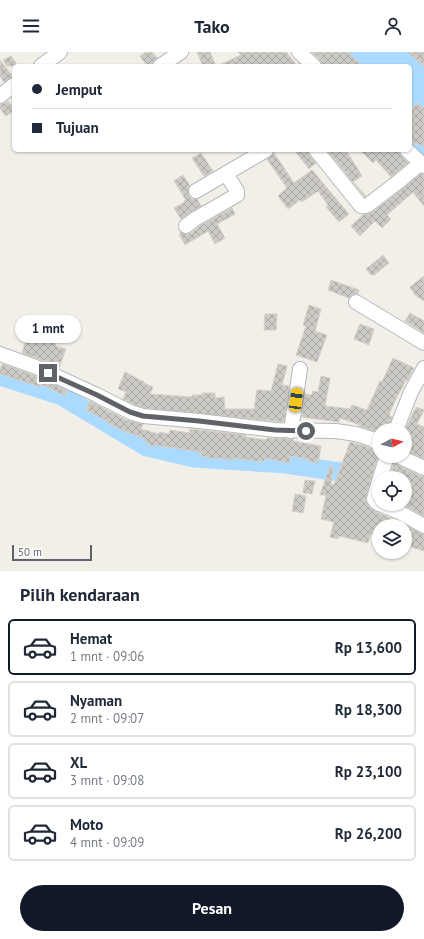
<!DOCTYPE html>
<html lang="id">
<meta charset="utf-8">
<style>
body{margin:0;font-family:"PT Sans",sans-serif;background:#f6f6f7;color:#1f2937;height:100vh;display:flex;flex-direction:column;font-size:15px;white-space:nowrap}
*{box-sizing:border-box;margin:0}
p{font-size:13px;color:#747a83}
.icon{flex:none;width:22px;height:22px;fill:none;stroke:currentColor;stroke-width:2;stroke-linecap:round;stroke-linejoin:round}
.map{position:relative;height:519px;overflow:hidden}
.details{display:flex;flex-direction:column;background:#fff;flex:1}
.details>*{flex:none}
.banner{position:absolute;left:12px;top:12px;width:400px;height:88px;border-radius:6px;box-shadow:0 1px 3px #0004;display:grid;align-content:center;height:88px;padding:0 20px;background:#fff}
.needle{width:26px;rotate:83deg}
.buttons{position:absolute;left:372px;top:371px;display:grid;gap:8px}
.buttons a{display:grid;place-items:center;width:40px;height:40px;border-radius:50%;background:#fff;box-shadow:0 1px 3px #0004;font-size:20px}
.scale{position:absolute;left:12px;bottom:10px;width:80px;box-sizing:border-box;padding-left:4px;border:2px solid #5f6368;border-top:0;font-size:11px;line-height:14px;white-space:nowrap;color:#5f6368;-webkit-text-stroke:3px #fff;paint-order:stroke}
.end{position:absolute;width:18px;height:18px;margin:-9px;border:5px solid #5f6368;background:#fff;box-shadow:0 0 0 2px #fff}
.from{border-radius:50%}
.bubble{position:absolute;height:28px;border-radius:14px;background:#fff;box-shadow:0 1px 3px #0004;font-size:13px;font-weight:700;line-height:28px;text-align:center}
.car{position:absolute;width:12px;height:24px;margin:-12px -6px;border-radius:5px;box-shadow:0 0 3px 1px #0007;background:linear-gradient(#f5c518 24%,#345 0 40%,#f5c518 0 76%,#345 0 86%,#f5c518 0)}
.banner b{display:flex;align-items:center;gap:14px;height:38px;font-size:15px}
.banner b+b{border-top:1px solid #e0e1e3}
.banner i{width:10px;height:10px;background:#1f2937}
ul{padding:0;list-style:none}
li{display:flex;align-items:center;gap:12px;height:56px;margin:0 8px 6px;padding:0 12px;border:2px solid #e0e1e3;border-radius:6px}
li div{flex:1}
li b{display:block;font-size:15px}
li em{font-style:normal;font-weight:700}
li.selected{border-color:#111827}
li>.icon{width:36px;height:36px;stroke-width:1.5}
h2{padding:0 20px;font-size:18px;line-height:48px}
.cta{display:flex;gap:8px;margin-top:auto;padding:8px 20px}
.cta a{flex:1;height:46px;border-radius:24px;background:#111827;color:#fff;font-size:16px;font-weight:700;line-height:46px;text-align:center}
header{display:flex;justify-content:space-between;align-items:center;height:52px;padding:0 20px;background:#fff;font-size:18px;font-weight:700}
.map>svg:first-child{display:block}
</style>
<header><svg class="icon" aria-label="menu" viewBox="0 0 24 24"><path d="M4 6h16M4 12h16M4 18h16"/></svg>Tako<svg class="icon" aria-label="person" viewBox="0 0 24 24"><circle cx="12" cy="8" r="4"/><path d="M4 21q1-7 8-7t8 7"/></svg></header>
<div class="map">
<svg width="424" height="519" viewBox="0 0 424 519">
<defs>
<pattern id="building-cross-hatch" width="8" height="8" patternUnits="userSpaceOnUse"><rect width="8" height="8" fill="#cccac5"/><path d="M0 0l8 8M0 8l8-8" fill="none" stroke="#a9a8a4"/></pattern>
</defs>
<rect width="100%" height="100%" fill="#f1efe8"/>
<polygon fill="#aadaff" points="314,0 424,0 424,106 410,92 410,14 329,14"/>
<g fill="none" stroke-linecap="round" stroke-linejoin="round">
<polyline stroke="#aadaff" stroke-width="19" points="0,324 62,344 147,395 194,406 286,412 353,422 379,429"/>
</g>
<g fill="url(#building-cross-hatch)" stroke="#d6d1c6">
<polygon points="146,0 152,0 157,6 153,10 151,14 147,14 140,4"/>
<polygon points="197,0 210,0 216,14 203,14"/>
<polygon points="238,0 286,0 297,13 299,11 302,14 217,14 241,3"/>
<polygon points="312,0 348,0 363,14 322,14 322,11 320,8"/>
<polygon points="407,0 424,0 424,14"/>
<polygon points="11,4 18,14 7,14 3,8"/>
<polygon points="0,8 13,25 4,30 0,24"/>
<polygon points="8,49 14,57 14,59 6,64 0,56 0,52 5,51"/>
<polygon points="416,51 424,56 424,94 410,90 410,75 413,62 410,60"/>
<polygon points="294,98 308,98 309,103 316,111 309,117"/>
<polygon points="327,98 346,98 362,124 353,130 366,144 365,145"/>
<polygon points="360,98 399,98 399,101 401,104 408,111 391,125 376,108 373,111"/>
<polygon points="201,101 213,119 204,124 192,106"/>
<polygon points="274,101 294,131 312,118 349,162 339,170 326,155 328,153 318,139 302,150 300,148 288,157 278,144 287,136 267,107"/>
<polygon points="421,122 424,122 424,154 413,140 387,163 391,167 382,176 375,169 360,184 351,174 363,163 368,162 373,160"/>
<polygon points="183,123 190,134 188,139 189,144 192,147 197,147 201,154 191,160 181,167 174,156 185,150 184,149 186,148 174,129"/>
<polygon points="232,156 235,162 217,172 225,186 215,192 208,179 185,193 179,182 181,180 183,182 187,182 191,181 200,174"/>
<polygon points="383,203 389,211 374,223 371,223 366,217"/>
<polygon points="424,224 424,249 415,243 410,235"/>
<polygon points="331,228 359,238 358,242 352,242 349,246 328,238"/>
<polygon points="309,253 321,257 315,279 327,283 317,310 296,303 306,274 303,273"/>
<polygon points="410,261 424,269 424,281 405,269"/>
<polygon points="265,262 277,262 276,278 264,278"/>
<polygon points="30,267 44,270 44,271 61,275 55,294 66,297 59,316 40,307 22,301 29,276 28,276"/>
<polygon points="360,272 374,277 369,293 354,287"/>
<polygon points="393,306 414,316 407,329 406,328 394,351 389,363 392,365 388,378 379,378 379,382 375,379 359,374 360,373 340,366 339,370 302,365 305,342 312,343 313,339 318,340 321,324 330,326 325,354 350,357 352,353 367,358 380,329 382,330"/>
<polygon points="2,312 33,323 67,339 65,344 41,332 40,335 0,322 0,318"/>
<polygon points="278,312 287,314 282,333 289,334 284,370 145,356 133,352 123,347 126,340 118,337 125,320 144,330 144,331 153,335 150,342 192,345 192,343 202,343 202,341 215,341 215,346 224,345 225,357 254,357 257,338 271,339"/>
<polygon points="90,349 126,368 143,372 141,377 159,382 159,380 169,382 170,378 189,381 190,377 246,383 246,385 266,388 267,386 293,387 293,389 321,394 318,411 307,409 308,407 290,404 289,411 265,406 264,410 234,406 234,408 220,406 220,407 210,406 201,404 201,400 154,393 154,394 146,392 147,388 128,380 128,381 106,370 107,369 86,358"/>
<polygon points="416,355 424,358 417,372 424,375 424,407 405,398 405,378"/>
<polygon points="350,390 368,395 374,399 379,400 366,445 366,449 369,455 375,459 395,468 420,481 424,482 424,499 405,493 405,474 379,474 379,485 371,482 368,491 339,484 338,487 330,485 334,470 321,467 326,443 320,443 330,414 333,415 331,432 334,433"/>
<polygon points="394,411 420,424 424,424 424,464 402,452 405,452 405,426 389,426"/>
<polygon points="305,428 315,429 312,442 303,441"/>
<polygon points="295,442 306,444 303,461 292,459"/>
</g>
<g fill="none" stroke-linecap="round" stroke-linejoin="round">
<defs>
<g id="minor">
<polyline points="299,0 314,14"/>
<polyline points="41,14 60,0"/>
<polyline points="160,14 181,0"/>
<polyline points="0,44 14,33"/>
<path d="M316,98L361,154C364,155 365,155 368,153L398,130L421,111"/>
<polyline points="407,98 424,114"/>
<polyline points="196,139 266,98"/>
<polyline points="186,174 195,167 237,143 237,139 226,122"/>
<polyline points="356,250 424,291"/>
<polyline points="0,302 36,315 97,343 130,360 143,364 199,369 275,378 336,379 356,382 372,387 379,392"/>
<polyline points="396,378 411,340 424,316"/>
<polyline points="291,379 300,317"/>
<polyline points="398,404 424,416"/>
<polyline points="380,426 387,404"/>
<polyline points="379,429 374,447 376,450 379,452"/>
<polyline points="380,452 399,460 424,474"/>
</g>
</defs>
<use href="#minor" stroke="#b5b8bc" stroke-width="16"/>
<use href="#minor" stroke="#fff" stroke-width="14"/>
</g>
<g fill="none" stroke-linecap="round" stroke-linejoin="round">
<polyline stroke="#5f6368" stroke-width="5" points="48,321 97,343 130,360 143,364 199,369 275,378 306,379"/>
</g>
</svg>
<div class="buttons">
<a><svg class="needle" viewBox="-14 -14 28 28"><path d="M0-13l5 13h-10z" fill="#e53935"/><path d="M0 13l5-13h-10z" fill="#747a83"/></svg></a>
<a><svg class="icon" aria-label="locate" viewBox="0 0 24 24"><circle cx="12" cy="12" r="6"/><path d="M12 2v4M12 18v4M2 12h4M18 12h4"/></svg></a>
<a><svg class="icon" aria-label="layers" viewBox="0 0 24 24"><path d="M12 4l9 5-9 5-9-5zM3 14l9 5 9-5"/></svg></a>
</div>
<div class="scale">50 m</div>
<i class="end from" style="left:306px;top:379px"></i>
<i class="end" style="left:48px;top:321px"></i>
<div class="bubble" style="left:15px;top:263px;width:66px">1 mnt</div>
<i class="car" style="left:296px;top:348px;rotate:8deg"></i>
<div class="banner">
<b><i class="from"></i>Jemput</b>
<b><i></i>Tujuan</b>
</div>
</div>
<section class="details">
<h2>Pilih kendaraan</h2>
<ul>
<li class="selected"><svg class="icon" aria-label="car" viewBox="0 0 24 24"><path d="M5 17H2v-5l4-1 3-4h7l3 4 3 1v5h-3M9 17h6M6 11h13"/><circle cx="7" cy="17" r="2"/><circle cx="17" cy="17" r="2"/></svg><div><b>Hemat</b><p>1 mnt · 09:06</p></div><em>Rp 13,600</em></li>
<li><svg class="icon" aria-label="car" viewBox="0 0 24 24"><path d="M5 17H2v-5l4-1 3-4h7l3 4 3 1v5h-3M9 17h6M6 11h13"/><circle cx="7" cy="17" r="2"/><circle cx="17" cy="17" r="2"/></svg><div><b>Nyaman</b><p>2 mnt · 09:07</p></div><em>Rp 18,300</em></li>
<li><svg class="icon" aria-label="car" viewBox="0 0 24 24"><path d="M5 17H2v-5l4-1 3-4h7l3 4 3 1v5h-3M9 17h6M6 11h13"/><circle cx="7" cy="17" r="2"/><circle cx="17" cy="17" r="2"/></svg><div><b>XL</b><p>3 mnt · 09:08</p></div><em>Rp 23,100</em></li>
<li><svg class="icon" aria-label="car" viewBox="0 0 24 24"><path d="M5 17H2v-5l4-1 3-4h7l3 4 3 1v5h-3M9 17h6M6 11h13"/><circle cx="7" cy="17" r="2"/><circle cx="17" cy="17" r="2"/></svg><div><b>Moto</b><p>4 mnt · 09:09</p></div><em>Rp 26,200</em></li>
</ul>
<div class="cta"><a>Pesan</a></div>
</section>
